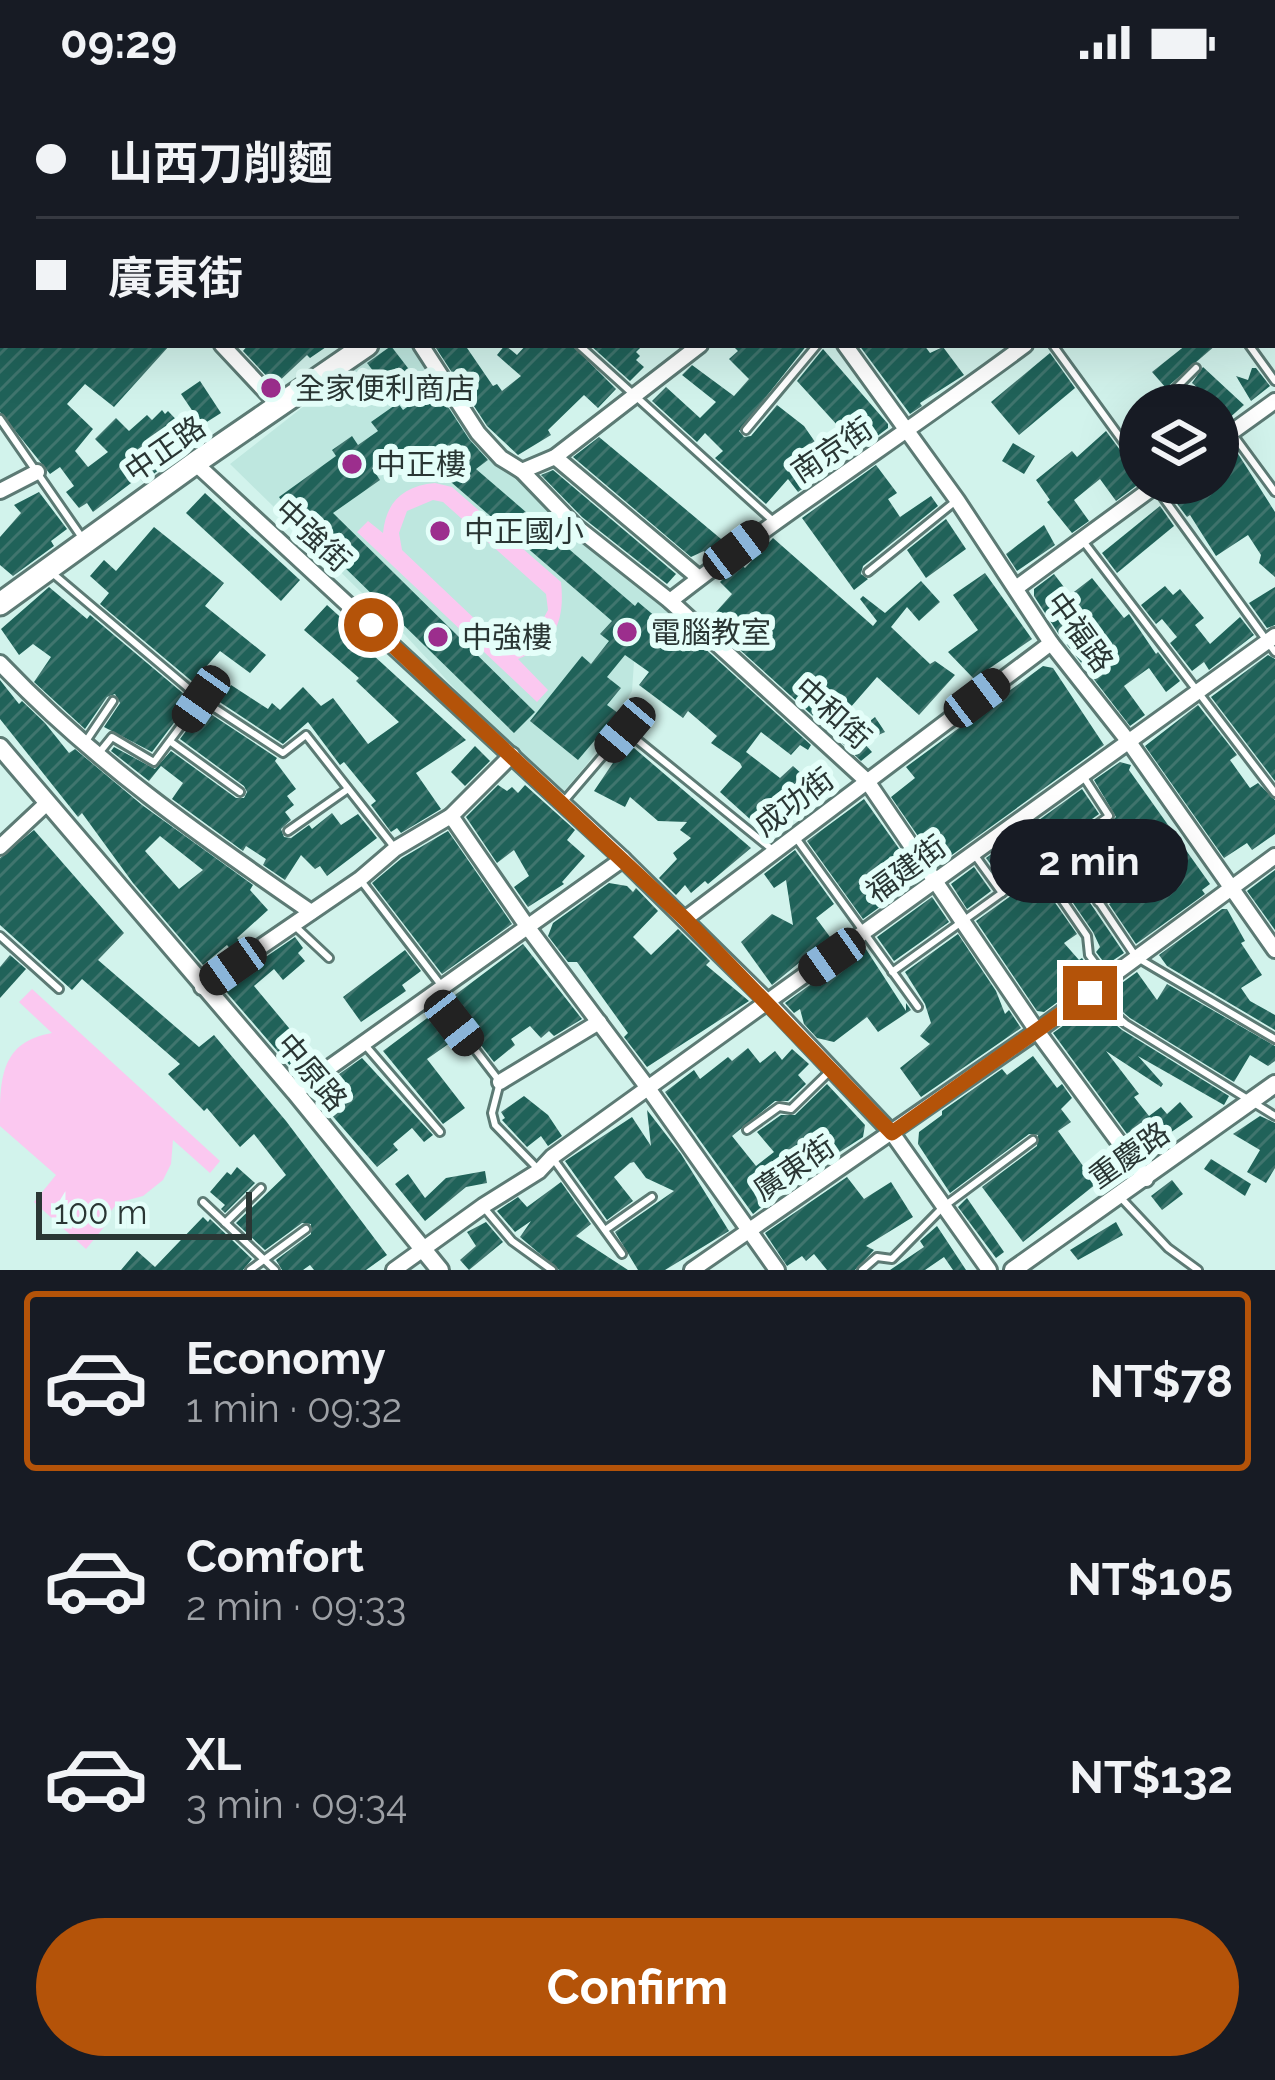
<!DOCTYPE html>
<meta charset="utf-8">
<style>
body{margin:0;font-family:Raleway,"Noto Sans TC",sans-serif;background:#242831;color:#f1f3f6;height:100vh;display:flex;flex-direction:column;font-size:45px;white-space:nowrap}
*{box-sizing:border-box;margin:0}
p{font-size:39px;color:#9ea1a6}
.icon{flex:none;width:66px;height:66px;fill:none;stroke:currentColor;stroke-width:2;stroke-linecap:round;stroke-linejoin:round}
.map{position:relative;height:1186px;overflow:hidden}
.drawer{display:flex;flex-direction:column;background:#171b24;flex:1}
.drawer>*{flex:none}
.hud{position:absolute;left:0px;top:0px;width:1275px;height:264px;box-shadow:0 12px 48px #0002;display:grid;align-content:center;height:264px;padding:0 36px;background:#171b24}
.buttons{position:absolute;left:1119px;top:300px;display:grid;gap:24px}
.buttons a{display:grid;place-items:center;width:120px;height:120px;border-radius:50%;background:#171b24;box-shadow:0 12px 48px #0002;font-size:60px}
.scale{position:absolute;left:36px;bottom:30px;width:216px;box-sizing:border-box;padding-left:12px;border:6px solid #2a3634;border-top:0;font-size:33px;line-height:42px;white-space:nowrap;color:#2a3634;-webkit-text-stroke:9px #e4fef9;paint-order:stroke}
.end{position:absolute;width:54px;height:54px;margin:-27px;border:15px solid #b45309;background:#fff;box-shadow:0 0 0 6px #fff}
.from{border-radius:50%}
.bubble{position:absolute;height:84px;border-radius:42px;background:#171b24;box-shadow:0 12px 48px #0002;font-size:39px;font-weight:700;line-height:84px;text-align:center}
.car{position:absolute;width:36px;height:72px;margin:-36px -18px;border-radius:15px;box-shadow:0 0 9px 3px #0007;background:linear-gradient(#222 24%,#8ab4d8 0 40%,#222 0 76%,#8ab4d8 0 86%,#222 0)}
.hud b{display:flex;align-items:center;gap:42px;height:114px;font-size:45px}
.hud b+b{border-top:3px solid #363941}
.hud i{width:30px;height:30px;background:#f1f3f6}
ul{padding:21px 0 0;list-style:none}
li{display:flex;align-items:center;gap:36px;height:180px;margin:0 24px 18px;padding:0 12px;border:6px solid transparent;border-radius:12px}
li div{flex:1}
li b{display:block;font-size:45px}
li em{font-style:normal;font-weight:700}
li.on{border-color:#b45309}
li>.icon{width:108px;height:108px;stroke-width:1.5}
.action{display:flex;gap:24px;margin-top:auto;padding:24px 36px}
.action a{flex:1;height:138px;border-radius:72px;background:#b45309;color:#fff;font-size:48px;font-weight:700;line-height:138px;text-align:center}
.status{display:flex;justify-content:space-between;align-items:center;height:84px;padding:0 60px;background:#171b24;direction:ltr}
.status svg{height:33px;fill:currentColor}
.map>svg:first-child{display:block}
</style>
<div class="status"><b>09:29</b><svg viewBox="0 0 49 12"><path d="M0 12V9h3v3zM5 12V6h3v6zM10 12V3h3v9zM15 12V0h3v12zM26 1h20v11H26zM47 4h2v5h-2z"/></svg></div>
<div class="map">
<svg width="1275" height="1186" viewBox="0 0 1275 1186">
<defs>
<pattern id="building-hatch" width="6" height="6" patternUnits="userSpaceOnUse" patternTransform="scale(3)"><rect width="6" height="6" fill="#206259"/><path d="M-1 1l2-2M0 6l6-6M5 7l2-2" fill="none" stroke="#40756e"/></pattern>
</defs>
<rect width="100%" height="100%" fill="#d2f3ec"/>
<polygon fill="#bee7df" points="382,261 412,261 439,297 475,360 671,519 675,527 672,537 634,578 632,607 588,679 557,715 405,551 230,380"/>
<g fill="#fbc8f0" fill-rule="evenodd">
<path d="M435,399L452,403L561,498C565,536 556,561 518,575L548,606L537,618L357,448L368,437L383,449C386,418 403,402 435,399ZM433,416L443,418L546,510L548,526L534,552L520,558L497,556L402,466L399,449L407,427Z"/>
<path d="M32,905L220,1077L210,1089L173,1056L171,1080L163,1096L143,1112L117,1119L106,1134L109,1137L86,1165L34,1118L56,1091L0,1042C0,995 0,958 52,949L19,918Z"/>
</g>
<g fill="url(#building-hatch)" fill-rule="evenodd">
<polygon points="0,261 170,261 114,323 85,300 67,320 93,345 75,367 88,383 108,368 95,355 116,334 129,347 147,331 152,336 162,326 165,330 168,327 188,348 158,376 164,382 143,398 139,393 93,428 87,419 79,424 66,408 74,402 60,383 50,390 0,328"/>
<polygon points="248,261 329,261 310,274 307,271 275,301 243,267"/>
<polygon points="434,261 465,261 493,302 497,300 502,307 521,292 497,271 505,261 517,271 526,261 572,261 616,305 598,324 584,311 548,346 551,351 518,371 487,342"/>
<polygon points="590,261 643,261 636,268 640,272 636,276 644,283 630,297"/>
<polygon points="732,261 807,261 739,347 744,353 751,352 777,321 804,342 833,384 798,408 788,395 766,420 715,374 723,367 705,349 697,358 652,317 666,303 700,334 716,318 682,291 692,281 734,312 749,295 729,275 738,267"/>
<polygon points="859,261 924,261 930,269 943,263 964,291 920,319 922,322 910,330"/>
<polygon points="1186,261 1216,261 1166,304 1152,288"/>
<polygon points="391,262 411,288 387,305 367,279"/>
<polygon points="823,265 888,340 888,344 864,362 854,350 849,354 797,297"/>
<polygon points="1050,269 1075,304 1019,351 991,318"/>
<polygon points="1203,283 1244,321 1218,344 1218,321 1196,321 1206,311 1192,299"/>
<polygon points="1252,284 1256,284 1270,302 1251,317 1236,292 1248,296"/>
<polygon points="200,297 221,329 202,341 181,310"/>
<polygon points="435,303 469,355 488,376 476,385 635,522 638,518 669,544 673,539 679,541 811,661 808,666 800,661 791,671 761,648 746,668 780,694 793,682 803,691 812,682 835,704 827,712 823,707 810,720 807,717 772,755 720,708 742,683 740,679 711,659 717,652 688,627 683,634 639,601 649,588 625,571 607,593 621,604 607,621 618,629 578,676 530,637 582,572 591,580 609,557 600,550 612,537 415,367 404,375 397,366 372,384 380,396 333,429 535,628 514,649 295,435 279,413 336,372 332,366 352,352 358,361 378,347 371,338 398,319 403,326"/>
<polygon points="1106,347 1140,393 1140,399 1116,417 1100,395 1074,416 1089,437 1072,449 1047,418 1050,416 1036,396 1072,367 1077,373"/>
<polygon points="599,353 653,398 727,460 709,473 704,467 691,473 573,373"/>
<polygon points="1013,359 1035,372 1024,390 1002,377"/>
<polygon points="1235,365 1275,428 1275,493 1259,479 1261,471 1248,451 1216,472 1190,431 1187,433 1172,413 1172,407 1183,399 1218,399 1218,376"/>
<polygon points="876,381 897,409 888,415 900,433 931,412 938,422 863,482 861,490 868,495 854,506 802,434"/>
<polygon points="553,386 676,490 667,500 582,433 541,391"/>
<polygon points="39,408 67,445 51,457 54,462 13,492 0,481 0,453 21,429 14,421"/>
<polygon points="205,409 300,496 281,517 186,429"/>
<polygon points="1160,422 1174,442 1117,489 1102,469"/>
<polygon points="946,435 966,465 926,494 907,466"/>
<polygon points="1044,441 1055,461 1017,487 1006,470"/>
<polygon points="154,443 224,499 205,522 266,571 250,589 220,567 204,585 227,607 231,601 268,625 272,619 280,626 303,603 321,622 333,614 368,660 399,638 356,597 359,594 304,546 327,521 369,559 373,571 466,656 416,689 441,725 401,749 397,744 391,748 371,721 376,717 344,678 340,681 308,638 283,660 206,609 100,520 109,509 90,492 104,476 116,487"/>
<polygon points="773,454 873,542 877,537 860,515 863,512 885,529 921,497 940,518 919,537 907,523 891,543 930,580 935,577 955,591 919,631 877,593 843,632 845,635 833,650 708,537 732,510 720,498 739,479 745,484"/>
<polygon points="985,489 1032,555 974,595 948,568 978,546 953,511"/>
<polygon points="1054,490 1070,511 1092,494 1124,534 1129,530 1156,570 1158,568 1180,597 1166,608 1149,584 1124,602 1145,631 1130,642 1058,549 1034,512 1034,505"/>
<polygon points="1165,502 1173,511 1180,505 1204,534 1195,541 1210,560 1240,533 1254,551 1209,586 1204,578 1192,587 1170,559 1177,553 1162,535 1156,540 1141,521"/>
<polygon points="49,503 87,535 90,531 191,616 152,668 104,643 120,619 115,610 107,613 85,645 34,598 51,573 33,560 19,571 1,545"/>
<polygon points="1275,503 1275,541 1267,544 1249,519"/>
<polygon points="1268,571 1275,575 1275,697 1211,613"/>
<polygon points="1043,582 1053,584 1104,661 938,781 891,713 915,694 906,683"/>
<path d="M0,596L19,620L22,617L45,639L69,669L75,665L142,721L253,801L250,806L268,826L237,854L243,861L233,868L227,861L203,881L133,799L82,729L78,733L74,728L0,635ZM160,752L203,786L179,805L145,767Z"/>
<polygon points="1198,621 1237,671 1230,676 1250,704 1258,699 1275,716 1275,750 1252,766 1247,759 1224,774 1145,662"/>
<polygon points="203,625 277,674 275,677 296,705 287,712 294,721 285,728 291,736 281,745 284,753 291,754 309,741 312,745 332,729 341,741 358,730 377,754 327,792 320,782 315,785 301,771 285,796 263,781 266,775 246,762 243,767 172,715 183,699 161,682 149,697 111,667 114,663 155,685 171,667 236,714 244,714 247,708 244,702 180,655"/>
<polygon points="875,633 885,648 863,658 872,668 861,677 842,659"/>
<polygon points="627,658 751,764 708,800 705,797 691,809 685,801 676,811 659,794 677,775 673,769 691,754 680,746 687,738 658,737 630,713 625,723 594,707"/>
<polygon points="475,662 490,677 465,702 451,688"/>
<polygon points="1120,678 1131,681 1129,686 1210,800 1202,806 1205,810 1136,860 1109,820 1131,807 1133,799 1097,750 1116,733 1094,696"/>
<polygon points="498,701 507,707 512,703 518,709 525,701 575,746 567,756 585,772 562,798 564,800 528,823 514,803 529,792 514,766 497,779 466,733"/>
<polygon points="1082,705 1099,730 1004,798 986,774"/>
<polygon points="864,715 912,783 905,787 913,799 863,835 807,757"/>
<polygon points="34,746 124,849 98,876 199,963 214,951 286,1037 387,1171 366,1186 314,1186 310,1181 303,1186 282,1186 276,1176 311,1150 311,1140 302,1139 265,1166 236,1139 286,1091 254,1050 240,1063 207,1024 204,1027 168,990 180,980 82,895 72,906 0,841 0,774"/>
<polygon points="448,747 512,840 442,890 372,799 402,774"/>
<polygon points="1085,759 1115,799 1101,807 1074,767"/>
<polygon points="795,766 834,820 816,834 833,857 819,867 817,864 772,901 741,858 772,830 793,841 786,796 774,804 764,790"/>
<polygon points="1061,776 1124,869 1106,881 1096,868 1100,863 1093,848 1049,784"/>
<polygon points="974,783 991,807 967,825 951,800"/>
<polygon points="1275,786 1275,846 1247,807"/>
<polygon points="1037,793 1077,850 1064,859 1079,876 1082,874 1094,891 1044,928 1037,927 976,837"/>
<polygon points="609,799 627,802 633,808 636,804 658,827 633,853 651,871 678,845 710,877 706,881 749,917 647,983 624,953 628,949 577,878 568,878 548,852 553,839"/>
<polygon points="932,813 949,838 894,877 877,853"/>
<polygon points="1222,825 1227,825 1245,857 1241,859 1262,891 1241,904 1250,917 1275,931 1275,946 1167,882 1159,871"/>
<polygon points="958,850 996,907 1005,930 1009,926 1021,944 921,1013 900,984 930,960 920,952 931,939 925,920 905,888"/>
<polygon points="295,853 303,864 298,869 305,877 283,896 274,885 254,902 304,962 297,968 302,975 292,984 222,903"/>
<polygon points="523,860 582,935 554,952 549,947 541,954 530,942 511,955 515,961 494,978 447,917"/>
<polygon points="864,862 906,927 906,919 911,926 878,948 867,933 834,958 817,954 804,940 800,925 794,929 785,919"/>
<polygon points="405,866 421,887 402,901 406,907 361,938 343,913"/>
<polygon points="10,871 26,885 0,914 0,883"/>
<polygon points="1137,888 1157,916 1167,900 1275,962 1275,977 1268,982 1250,971 1234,998 1130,934 1104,912"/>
<polygon points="1092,921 1122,946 1229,1012 1224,1021 1138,972 1163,1000 1161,1003 1106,967 1139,1010 1134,1013 1149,1032 1161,1023 1167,1030 1180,1018 1193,1033 1141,1069 1053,949"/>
<polygon points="434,929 457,954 427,975 465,1024 443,1040 383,967"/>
<polygon points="748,964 760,979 775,967 782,976 792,965 809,980 798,991 806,1000 788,1017 775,1017 732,1052 756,1082 774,1068 757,1048 781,1031 795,1031 827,1000 865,1041 863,1053 835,1071 823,1060 798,1082 803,1088 753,1130 665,1008 694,986 700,995 728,973 732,977"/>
<polygon points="1033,972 1057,1004 1062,1000 1072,1014 1061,1025 1071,1038 1058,1047 1096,1100 1023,1158 982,1103 1037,1062 1038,1051 1029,1050 950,1109 918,1060 919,1048 942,1031 942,1027 1002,985 1007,991"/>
<polygon points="362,974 433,1051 424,1058 412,1044 393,1060 398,1066 377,1083 315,1012 315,1007"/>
<polygon points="524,1012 548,1031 562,1052 548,1062 541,1052 527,1063 502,1036 505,1034 501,1028"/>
<polygon points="647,1026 681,1070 729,1147 665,1186 638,1186 615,1148 674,1107 646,1094 634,1078 630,1079 614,1093 633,1117 607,1136 565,1077 632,1033 651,1062"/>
<polygon points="1260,1032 1275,1039 1275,1084 1266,1099 1247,1088 1260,1066 1233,1050"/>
<polygon points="1211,1075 1251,1100 1245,1112 1204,1085"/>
<polygon points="237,1083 255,1099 225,1129 221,1125 225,1121 210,1108 227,1088 231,1091"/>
<polygon points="485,1087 487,1099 466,1103 425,1137 395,1100 408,1090 425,1114 446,1094"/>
<polygon points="847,1093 864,1115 891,1098 913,1133 866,1162 874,1166 855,1186 827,1186 814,1170 806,1177 802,1172 787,1182 765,1149"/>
<polygon points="1172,1096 1183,1110 1162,1126 1151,1112"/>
<polygon points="561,1098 591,1140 576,1152 628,1186 559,1186 520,1153 531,1137 515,1148 497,1127 518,1113 527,1123"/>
<polygon points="967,1114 1004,1168 996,1174 958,1123"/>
<polygon points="203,1133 208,1138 210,1135 252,1175 243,1186 121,1186 137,1167 155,1183"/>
<polygon points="486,1138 503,1158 469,1186 460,1176 476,1162 467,1148"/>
<polygon points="1116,1138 1123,1151 1078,1176 1070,1166"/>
<polygon points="937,1142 966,1186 953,1186 944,1173 925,1186 890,1186 924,1163 920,1157"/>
</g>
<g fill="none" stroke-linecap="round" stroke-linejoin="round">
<defs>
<g id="service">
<polyline points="346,0 348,3"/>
<polyline points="64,2 66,0"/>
<polyline points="211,3 213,0"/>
<polyline points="478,3 480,0"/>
<polyline points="933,3 937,0"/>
<polyline points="1272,212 1275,209"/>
<polyline points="579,261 772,436"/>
<polyline points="1053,261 1140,381"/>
<polyline points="1249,261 1275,297"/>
<polyline points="1159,321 1196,284"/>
<polyline points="0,335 83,455"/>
<polyline points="746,346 817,261"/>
<polyline points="1234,352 1275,408"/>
<polyline points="1154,401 1275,568"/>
<polyline points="1083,457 1275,709"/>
<polyline points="51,488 201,615 283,669 306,651 394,763"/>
<polyline points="868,488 957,416"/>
<polyline points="86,657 113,617"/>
<polyline points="171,658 240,708"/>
<polyline points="99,669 112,653 154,678 201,615"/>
<polyline points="564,717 625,646 774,767"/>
<polyline points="288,747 348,705"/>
<polyline points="1086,748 1126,801 1098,818"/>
<polyline points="796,754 918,923"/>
<polyline points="1064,766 1136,873 1275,955"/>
<polyline points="976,773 1002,809"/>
<polyline points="1039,782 1087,852 1089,871 1106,894"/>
<polyline points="362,798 441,901"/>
<polyline points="296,843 329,874"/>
<polyline points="0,852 59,905"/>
<polyline points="892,888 1109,732 1083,692"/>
<polyline points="1092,911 1126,940 1275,1032"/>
<polyline points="434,912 500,998 492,1029 495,1041 538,1085"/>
<polyline points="365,961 440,1048"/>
<polyline points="747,1046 779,1023 791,1025 830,987"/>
<polyline points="554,1076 622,1170"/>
<polyline points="1121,1114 1168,1164 1198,1186"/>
<polyline points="203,1118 275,1186"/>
<polyline points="485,1125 512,1157 552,1186"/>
<polyline points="225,1139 261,1104"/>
<polyline points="605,1146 652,1113"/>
<polyline points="250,1186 306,1145"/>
<polyline points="862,1186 877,1173 892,1175 943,1123 1033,1056"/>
</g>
<g id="minor">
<polyline points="239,0 241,3"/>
<polyline points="659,0 661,3"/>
<polyline points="302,3 307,0"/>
<polyline points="1066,3 1069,0"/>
<polyline points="0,36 3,39"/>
<polyline points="1272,88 1275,86"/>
<polyline points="222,261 280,323"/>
<polyline points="421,261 478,349 501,374 522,387 574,441 670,517 867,697 1037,947 1146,1095"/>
<polyline points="845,261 957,416 1051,559 1129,658 1275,866"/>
<polyline points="1218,358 1275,317"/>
<polyline points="555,373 699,494"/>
<polyline points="195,379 623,775 768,918 892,1049 989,1186"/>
<polyline points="522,387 555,373 700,261"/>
<polyline points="0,407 37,388"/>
<polyline points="1016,504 1159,399"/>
<path d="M670,517C785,427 908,348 1025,261"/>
<path d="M0,579C94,678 199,751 311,828"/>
<polyline points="451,732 529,845 648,1004 777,1186"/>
<polyline points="0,763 47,719"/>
<polyline points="685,835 1051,559"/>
<polyline points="202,903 360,795 395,765 451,732 512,671"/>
<polyline points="500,998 599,938"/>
<polyline points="295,1008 623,775"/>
<polyline points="394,1186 483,1122 539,1087 552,1073 1275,552"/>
<polyline points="692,1186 1037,947 1275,772"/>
</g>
<g id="tertiary">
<polyline points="0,663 295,1008 440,1186"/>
<polyline points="1013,1186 1275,1000"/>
</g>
<g id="primary">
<polyline points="732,3 736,0"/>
<polyline points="0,520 195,379 367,261"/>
</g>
</defs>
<use href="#service" stroke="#5c7a74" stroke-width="12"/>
<use href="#minor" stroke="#5c7a74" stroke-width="20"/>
<use href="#tertiary" stroke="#5c7a74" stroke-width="22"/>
<use href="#primary" stroke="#5c7a74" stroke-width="27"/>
<use href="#service" stroke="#fff" stroke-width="6"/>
<use href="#minor" stroke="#fff" stroke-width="14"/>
<use href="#tertiary" stroke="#fff" stroke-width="16"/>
<use href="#primary" stroke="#fff" stroke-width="21"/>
</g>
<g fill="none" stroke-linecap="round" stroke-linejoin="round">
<polyline stroke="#b45309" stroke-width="15" points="371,541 685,835 892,1049 1090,909"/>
</g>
<g fill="#9c2e8d" stroke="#e4fef9" stroke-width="4.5">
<circle cx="271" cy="304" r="12"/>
<circle cx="352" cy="380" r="12"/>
<circle cx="440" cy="447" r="12"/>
<circle cx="627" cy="548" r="12"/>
<circle cx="438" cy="553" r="12"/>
</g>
<g text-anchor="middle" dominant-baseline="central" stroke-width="12" stroke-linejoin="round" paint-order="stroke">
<g font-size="30" fill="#2a3634" stroke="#e4fef9" text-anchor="start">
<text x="295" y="304">全家便利商店</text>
<text x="376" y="380">中正樓</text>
<text x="464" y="447">中正國小</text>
<text x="651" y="548">電腦教室</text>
<text x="462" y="553">中強樓</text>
</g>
<g font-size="30" fill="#2a3634" stroke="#e4fef9">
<text transform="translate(165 365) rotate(-35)">中正路</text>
<text transform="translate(832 366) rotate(-34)">南京街</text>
<text transform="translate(313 451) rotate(43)">中強街</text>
<text transform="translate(1080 548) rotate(54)">中福路</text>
<text transform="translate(833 629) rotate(42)">中和街</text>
<text transform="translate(794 718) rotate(-37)">成功街</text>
<text transform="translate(906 785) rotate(-36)">福建街</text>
<text transform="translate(312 988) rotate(50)">中原路</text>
<text transform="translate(1129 1071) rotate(-35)">重慶路</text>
<text transform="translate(794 1084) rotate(-34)">廣東街</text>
</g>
</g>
</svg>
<div class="buttons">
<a><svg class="icon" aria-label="layers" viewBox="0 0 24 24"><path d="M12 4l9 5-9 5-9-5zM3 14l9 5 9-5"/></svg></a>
</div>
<div class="scale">100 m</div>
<i class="end from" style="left:371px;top:541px"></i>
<i class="end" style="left:1090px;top:909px"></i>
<div class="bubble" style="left:990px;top:735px;width:198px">2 min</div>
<i class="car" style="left:736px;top:466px;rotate:53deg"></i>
<i class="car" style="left:977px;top:614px;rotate:53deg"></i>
<i class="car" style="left:201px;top:615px;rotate:215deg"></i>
<i class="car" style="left:625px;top:646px;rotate:220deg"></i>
<i class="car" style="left:832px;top:873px;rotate:235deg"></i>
<i class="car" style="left:233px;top:882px;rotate:235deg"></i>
<i class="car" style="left:454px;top:939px;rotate:142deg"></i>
<div class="hud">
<b><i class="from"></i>山西刀削麵</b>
<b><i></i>廣東街</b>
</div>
</div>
<section class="drawer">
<ul>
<li class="on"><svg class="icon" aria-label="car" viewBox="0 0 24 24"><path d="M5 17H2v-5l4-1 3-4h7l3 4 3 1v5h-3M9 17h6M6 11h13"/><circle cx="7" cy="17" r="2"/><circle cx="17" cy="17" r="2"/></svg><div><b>Economy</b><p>1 min · 09:32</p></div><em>NT$78</em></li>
<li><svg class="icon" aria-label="car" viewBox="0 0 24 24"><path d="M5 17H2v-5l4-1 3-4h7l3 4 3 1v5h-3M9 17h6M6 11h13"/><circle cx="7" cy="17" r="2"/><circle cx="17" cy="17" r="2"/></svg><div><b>Comfort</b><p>2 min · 09:33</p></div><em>NT$105</em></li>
<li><svg class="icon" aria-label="car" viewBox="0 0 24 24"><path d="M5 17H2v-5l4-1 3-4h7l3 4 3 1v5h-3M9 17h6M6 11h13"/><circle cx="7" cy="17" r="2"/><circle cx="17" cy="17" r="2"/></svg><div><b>XL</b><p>3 min · 09:34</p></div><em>NT$132</em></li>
</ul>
<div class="action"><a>Confirm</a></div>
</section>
